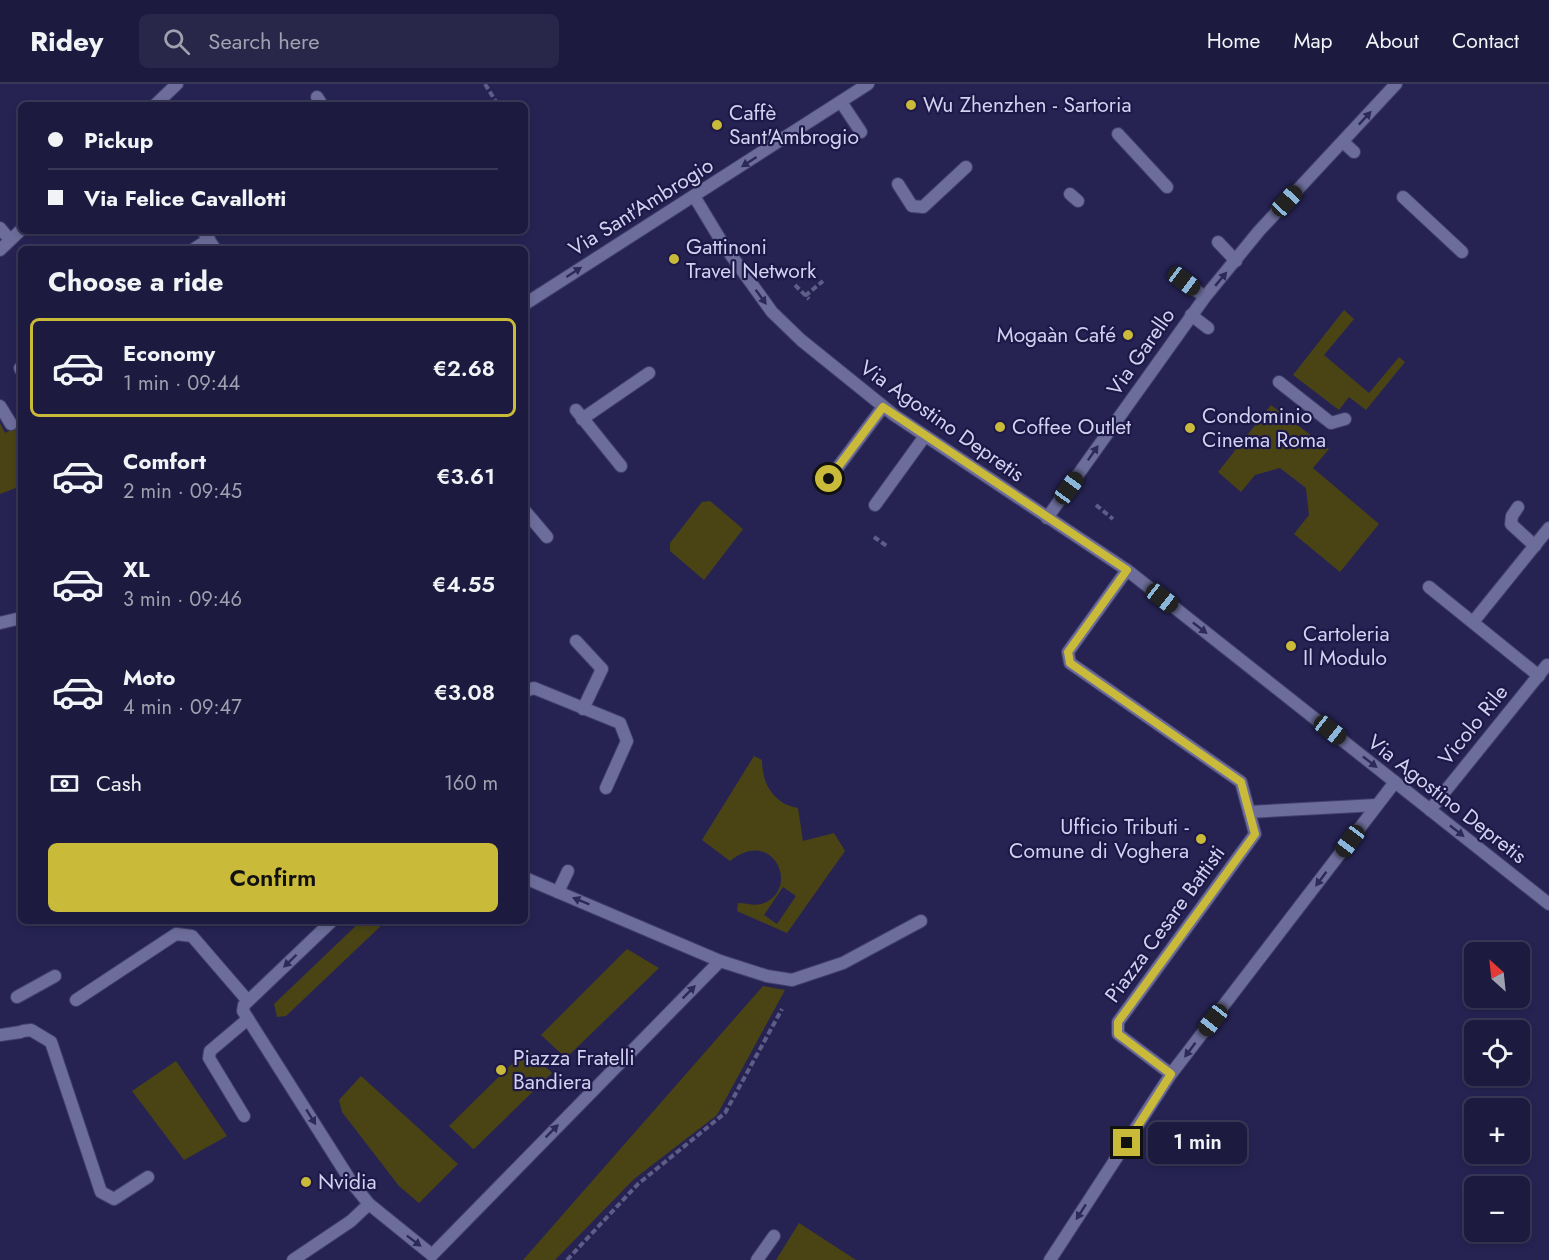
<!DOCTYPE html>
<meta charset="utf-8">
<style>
body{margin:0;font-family:Jost,sans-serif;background:#292749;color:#f1f3f6;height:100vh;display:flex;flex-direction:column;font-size:22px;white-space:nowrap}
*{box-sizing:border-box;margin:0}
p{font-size:20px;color:#a0a1b0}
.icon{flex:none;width:33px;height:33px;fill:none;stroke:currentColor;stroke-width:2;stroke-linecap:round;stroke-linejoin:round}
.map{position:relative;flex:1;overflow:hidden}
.panel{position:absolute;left:18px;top:162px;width:510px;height:678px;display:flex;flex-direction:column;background:#1c1a3e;border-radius:9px;box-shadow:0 3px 9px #0003,0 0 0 2px #3a3858}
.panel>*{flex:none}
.guide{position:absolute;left:18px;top:18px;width:510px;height:132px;border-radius:9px;box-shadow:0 3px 9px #0003,0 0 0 2px #3a3858;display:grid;align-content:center;height:132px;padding:0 30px;background:#1c1a3e}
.needle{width:39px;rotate:333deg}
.fabs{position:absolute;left:1464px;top:858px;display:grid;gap:12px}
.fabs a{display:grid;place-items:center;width:66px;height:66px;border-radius:9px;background:#1c1a3e;box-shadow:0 3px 9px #0003,0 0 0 2px #3a3858;font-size:30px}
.end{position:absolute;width:27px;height:27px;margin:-14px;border:8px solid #caba3a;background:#111;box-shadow:0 0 0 3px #111}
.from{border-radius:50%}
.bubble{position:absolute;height:42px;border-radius:9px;background:#1c1a3e;box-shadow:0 3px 9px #0003,0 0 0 2px #3a3858;font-size:20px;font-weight:600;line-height:42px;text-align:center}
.car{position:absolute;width:18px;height:36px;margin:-18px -9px;border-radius:8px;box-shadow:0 0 4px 2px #0007;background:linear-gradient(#222 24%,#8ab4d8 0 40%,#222 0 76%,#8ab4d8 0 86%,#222 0)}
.guide b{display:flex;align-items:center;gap:21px;height:57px;font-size:22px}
.guide b+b{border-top:2px solid #3a3858}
.guide i{width:15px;height:15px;background:#f1f3f6}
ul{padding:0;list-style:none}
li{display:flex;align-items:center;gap:18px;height:99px;margin:0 12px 9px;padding:0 18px;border:3px solid transparent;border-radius:9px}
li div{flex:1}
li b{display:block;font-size:22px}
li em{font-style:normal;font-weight:600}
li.active{border-color:#caba3a}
li>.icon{width:54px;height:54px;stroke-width:1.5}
h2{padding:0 30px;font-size:27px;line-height:72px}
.pay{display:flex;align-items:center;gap:15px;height:66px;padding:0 30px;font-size:22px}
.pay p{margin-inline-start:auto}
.primary-button{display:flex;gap:12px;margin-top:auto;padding:12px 30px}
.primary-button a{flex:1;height:69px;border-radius:9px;background:#caba3a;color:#111;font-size:24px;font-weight:600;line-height:69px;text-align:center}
header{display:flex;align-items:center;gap:36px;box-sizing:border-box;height:84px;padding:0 30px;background:#1c1a3e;border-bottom:2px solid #3a3858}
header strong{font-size:28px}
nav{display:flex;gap:33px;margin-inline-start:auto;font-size:21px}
.search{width:420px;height:54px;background:#292749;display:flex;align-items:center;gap:15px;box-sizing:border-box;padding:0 21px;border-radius:9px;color:#a0a1b0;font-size:22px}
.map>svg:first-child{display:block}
</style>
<header>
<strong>Ridey</strong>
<div class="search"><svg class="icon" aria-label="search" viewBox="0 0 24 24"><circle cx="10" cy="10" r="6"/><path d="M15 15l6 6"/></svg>Search here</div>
<nav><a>Home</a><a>Map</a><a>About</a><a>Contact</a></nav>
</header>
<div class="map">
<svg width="1549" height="1176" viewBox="0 0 1549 1176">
<rect width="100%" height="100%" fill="#262353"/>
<g fill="#4a4415" fill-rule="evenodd">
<polygon points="1344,226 1354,235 1324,271 1369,309 1399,273 1405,278 1366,326 1349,313 1339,326 1293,291"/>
<polygon points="1271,321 1329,365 1313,384 1379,440 1340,488 1294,450 1309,431 1306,404 1280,384 1255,391 1241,408 1218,388"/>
<polygon points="0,339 5,349 21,341 21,402 0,410"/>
<polygon points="710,417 743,445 704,496 670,467 670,459 702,418"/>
<path d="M754,672L762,676C762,699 773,720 798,724L803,757L834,749L845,767L787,849L737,827L738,819C746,819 753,822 761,820C801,809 776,741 730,777L702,756ZM783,803L796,812L777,840L764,831Z"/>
<polygon points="361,837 386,837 286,932 277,933 274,920"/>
<polygon points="627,865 659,884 566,974 541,951"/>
<polygon points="763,902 785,906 717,1031 634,1095 555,1176 523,1176"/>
<polygon points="527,965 552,989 474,1065 472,1064 449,1042"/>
<polygon points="176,977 227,1052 184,1076 132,1007"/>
<polygon points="361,992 458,1080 419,1119 399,1102 342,1028 339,1016"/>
<polygon points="799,1139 856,1176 776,1176"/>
</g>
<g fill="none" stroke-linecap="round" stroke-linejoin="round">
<defs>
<g id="service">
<polyline points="317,13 322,21"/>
<polyline points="841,18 861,48"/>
<polyline points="1118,50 1167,103"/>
<polyline points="1343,58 1354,68"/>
<polyline points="898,100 912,122 923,123 966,83"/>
<polyline points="1070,110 1078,117"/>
<polyline points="1403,113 1462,168"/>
<polyline points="0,144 10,156"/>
<polyline points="203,147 215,165"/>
<polyline points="1218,158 1236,177"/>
<polyline points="194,165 209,155"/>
<polyline points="1183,197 1205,213"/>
<polyline points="1191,231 1208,244"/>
<polyline points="20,284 21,286"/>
<polyline points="1279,298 1331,339 1345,335"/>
<polyline points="0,322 11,340"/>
<polyline points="576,326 621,382"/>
<polyline points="582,335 649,289"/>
<polyline points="829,395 883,323"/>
<polyline points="875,421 925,352"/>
<polyline points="1518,423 1512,432 1511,440 1535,462"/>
<polyline points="525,427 547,453"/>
<polyline points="1429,503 1539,592"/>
<polyline points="1473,538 1549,444"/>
<polyline points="576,557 602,585 583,625"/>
<polyline points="525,607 534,604 620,639 627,657 606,704"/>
<polyline points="558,808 568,787"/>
<polyline points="792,896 843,879 921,837"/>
<polyline points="17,913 55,892"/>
<polyline points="76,916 176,850 192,852 248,917"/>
<polyline points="23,947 31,946 51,958 101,1108 114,1115 148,1093"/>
<polyline points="0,951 21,948"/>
<polyline points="244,1032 209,974 210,967 248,935"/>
<polyline points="757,1176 774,1152"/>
</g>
<polyline id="pedestrian" points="1395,698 1549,820"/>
<g id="minor">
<polyline points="155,21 177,0"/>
<polyline points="694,112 723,160 772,228 801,256 894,331 1127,486 1395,698 1171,990 1050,1176"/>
<polyline points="0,166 21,146"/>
<polyline points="525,220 868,0"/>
<polyline points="1047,434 1205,213 1259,147 1396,0"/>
<polyline points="1127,486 1068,568 1070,579 1241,698 1255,750 1118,938 1118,950 1171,990"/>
<polyline points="0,539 21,534"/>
<polyline points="1430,726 1547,581"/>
<polyline points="1249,728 1377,721"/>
<polyline points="332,837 244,921 243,927 352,1099 369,1120 432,1171 720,877 525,794"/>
<polyline points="720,877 767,892 792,896"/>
<polyline points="293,1176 351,1137 369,1120"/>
</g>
</defs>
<use href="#service" stroke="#413f6c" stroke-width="14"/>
<use href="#pedestrian" stroke="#413f6c" stroke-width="14"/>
<use href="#minor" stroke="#413f6c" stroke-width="14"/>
<g stroke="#5e5d87" stroke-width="4" stroke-dasharray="6 3" stroke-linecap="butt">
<polyline points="485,0 498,21"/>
<polyline points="795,201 809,215"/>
<polyline points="805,212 823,197"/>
<polyline points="1096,421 1113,435"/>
<polyline points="874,453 888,463"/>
<polyline points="567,1176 638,1100 725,1029 782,925"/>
</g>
<use href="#service" stroke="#6c6d9a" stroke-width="12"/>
<use href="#pedestrian" stroke="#6c6d9a" stroke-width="12"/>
<use href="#minor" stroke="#6c6d9a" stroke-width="12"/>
</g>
<defs><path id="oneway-solid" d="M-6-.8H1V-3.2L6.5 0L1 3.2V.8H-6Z" transform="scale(1.5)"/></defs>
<g fill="#2d2958">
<use href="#oneway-solid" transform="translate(1365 34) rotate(-47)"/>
<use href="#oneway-solid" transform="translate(749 78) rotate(147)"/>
<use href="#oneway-solid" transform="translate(574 188) rotate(-33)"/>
<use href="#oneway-solid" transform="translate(1221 195) rotate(-50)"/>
<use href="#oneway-solid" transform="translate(761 213) rotate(54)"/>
<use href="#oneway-solid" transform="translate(1093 369) rotate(-55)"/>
<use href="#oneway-solid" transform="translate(1200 544) rotate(38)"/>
<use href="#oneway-solid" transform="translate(1370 678) rotate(38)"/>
<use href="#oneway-solid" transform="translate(1457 747) rotate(38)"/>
<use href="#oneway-solid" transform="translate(1321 795) rotate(127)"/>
<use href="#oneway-solid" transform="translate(581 817) rotate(-158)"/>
<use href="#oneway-solid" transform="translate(290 877) rotate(136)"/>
<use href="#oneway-solid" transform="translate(689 908) rotate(-45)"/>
<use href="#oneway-solid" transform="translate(1190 966) rotate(127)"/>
<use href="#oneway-solid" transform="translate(311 1033) rotate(58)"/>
<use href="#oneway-solid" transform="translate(552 1047) rotate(-45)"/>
<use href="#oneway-solid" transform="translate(1081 1128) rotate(123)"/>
<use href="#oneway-solid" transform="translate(414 1157) rotate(37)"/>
</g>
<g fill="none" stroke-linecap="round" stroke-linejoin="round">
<polyline stroke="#caba3a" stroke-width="8" points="829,395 883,323 1127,486 1068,568 1070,579 1241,698 1255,750 1118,938 1118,950 1171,990 1127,1059"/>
</g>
<g fill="#caba3a" stroke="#1d1847" stroke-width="2">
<circle cx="911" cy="21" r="6"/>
<circle cx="717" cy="41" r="6"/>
<circle cx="674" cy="175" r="6"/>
<circle cx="1128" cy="251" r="6"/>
<circle cx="1000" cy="343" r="6"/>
<circle cx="1190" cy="344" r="6"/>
<circle cx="1291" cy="562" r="6"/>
<circle cx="1201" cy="755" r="6"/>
<circle cx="501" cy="986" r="6"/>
<circle cx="306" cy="1098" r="6"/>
</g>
<g text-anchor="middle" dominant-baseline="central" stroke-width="4.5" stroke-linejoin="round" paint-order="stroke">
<g font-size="21" fill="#d0d2f0" stroke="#1d1847" text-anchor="start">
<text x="923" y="21">Wu Zhenzhen - Sartoria</text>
<text x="729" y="29">Caffè<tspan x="729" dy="24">Sant'Ambrogio</tspan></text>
<text x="686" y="163">Gattinoni<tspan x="686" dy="24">Travel Network</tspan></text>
<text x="1116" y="251" text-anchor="end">Mogaàn Café</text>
<text x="1202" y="332">Condominio<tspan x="1202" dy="24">Cinema Roma</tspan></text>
<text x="1012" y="343">Coffee Outlet</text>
<text x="1303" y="550">Cartoleria<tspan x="1303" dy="24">Il Modulo</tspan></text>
<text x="1189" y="743" text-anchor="end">Ufficio Tributi -<tspan x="1189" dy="24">Comune di Voghera</tspan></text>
<text x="513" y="974">Piazza Fratelli<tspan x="513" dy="24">Bandiera</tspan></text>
<text x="318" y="1098">Nvidia</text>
</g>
<g font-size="21" fill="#d0d2f0" stroke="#1d1847">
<text transform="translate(641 123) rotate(-32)">Via Sant'Ambrogio</text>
<text transform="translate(1141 268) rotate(-55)">Via Garello</text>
<text transform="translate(942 337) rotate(35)">Via Agostino Depretis</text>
<text transform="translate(1473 641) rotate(-51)">Vicolo Rile</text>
<text transform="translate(1447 715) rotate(38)">Via Agostino Depretis</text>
<text transform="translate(1165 840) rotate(-54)">Piazza Cesare Battisti</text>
</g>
</g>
</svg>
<div class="fabs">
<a><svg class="needle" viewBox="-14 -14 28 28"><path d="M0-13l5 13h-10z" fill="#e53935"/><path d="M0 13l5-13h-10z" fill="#a0a1b0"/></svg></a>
<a><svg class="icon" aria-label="locate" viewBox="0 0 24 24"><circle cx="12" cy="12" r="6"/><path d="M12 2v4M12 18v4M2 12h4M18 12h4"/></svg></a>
<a>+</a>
<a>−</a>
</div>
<i class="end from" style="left:829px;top:395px"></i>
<i class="end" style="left:1127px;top:1059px"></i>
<div class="bubble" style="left:1148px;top:1038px;width:99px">1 min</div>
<i class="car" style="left:1287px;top:117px;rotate:43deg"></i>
<i class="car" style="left:1184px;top:197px;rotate:127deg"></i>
<i class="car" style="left:1069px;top:404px;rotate:36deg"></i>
<i class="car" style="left:1162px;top:514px;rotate:128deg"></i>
<i class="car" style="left:1330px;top:646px;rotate:128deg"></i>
<i class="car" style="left:1350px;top:757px;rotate:217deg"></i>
<i class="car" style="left:1213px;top:936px;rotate:218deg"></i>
<div class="guide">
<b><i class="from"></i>Pickup</b>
<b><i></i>Via Felice Cavallotti</b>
</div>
<section class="panel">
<h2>Choose a ride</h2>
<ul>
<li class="active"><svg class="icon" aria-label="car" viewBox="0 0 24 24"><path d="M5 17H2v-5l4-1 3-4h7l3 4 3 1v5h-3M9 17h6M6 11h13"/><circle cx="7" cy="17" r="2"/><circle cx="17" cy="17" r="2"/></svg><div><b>Economy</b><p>1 min · 09:44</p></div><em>€2.68</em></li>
<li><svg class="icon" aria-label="car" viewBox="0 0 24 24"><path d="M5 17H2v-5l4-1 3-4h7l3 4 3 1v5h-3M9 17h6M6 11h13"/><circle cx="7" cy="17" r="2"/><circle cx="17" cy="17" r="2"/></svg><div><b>Comfort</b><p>2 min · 09:45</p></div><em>€3.61</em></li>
<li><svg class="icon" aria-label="car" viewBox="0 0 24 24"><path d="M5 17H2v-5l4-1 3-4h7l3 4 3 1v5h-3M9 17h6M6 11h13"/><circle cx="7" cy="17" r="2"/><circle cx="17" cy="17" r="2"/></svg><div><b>XL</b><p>3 min · 09:46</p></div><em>€4.55</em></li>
<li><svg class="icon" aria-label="car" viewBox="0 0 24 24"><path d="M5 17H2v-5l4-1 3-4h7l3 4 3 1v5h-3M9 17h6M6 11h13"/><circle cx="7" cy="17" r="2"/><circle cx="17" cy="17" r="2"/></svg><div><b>Moto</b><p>4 min · 09:47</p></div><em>€3.08</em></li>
</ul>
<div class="pay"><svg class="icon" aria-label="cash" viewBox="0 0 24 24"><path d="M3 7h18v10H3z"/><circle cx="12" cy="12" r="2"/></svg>Cash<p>160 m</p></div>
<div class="primary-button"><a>Confirm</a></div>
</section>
</div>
